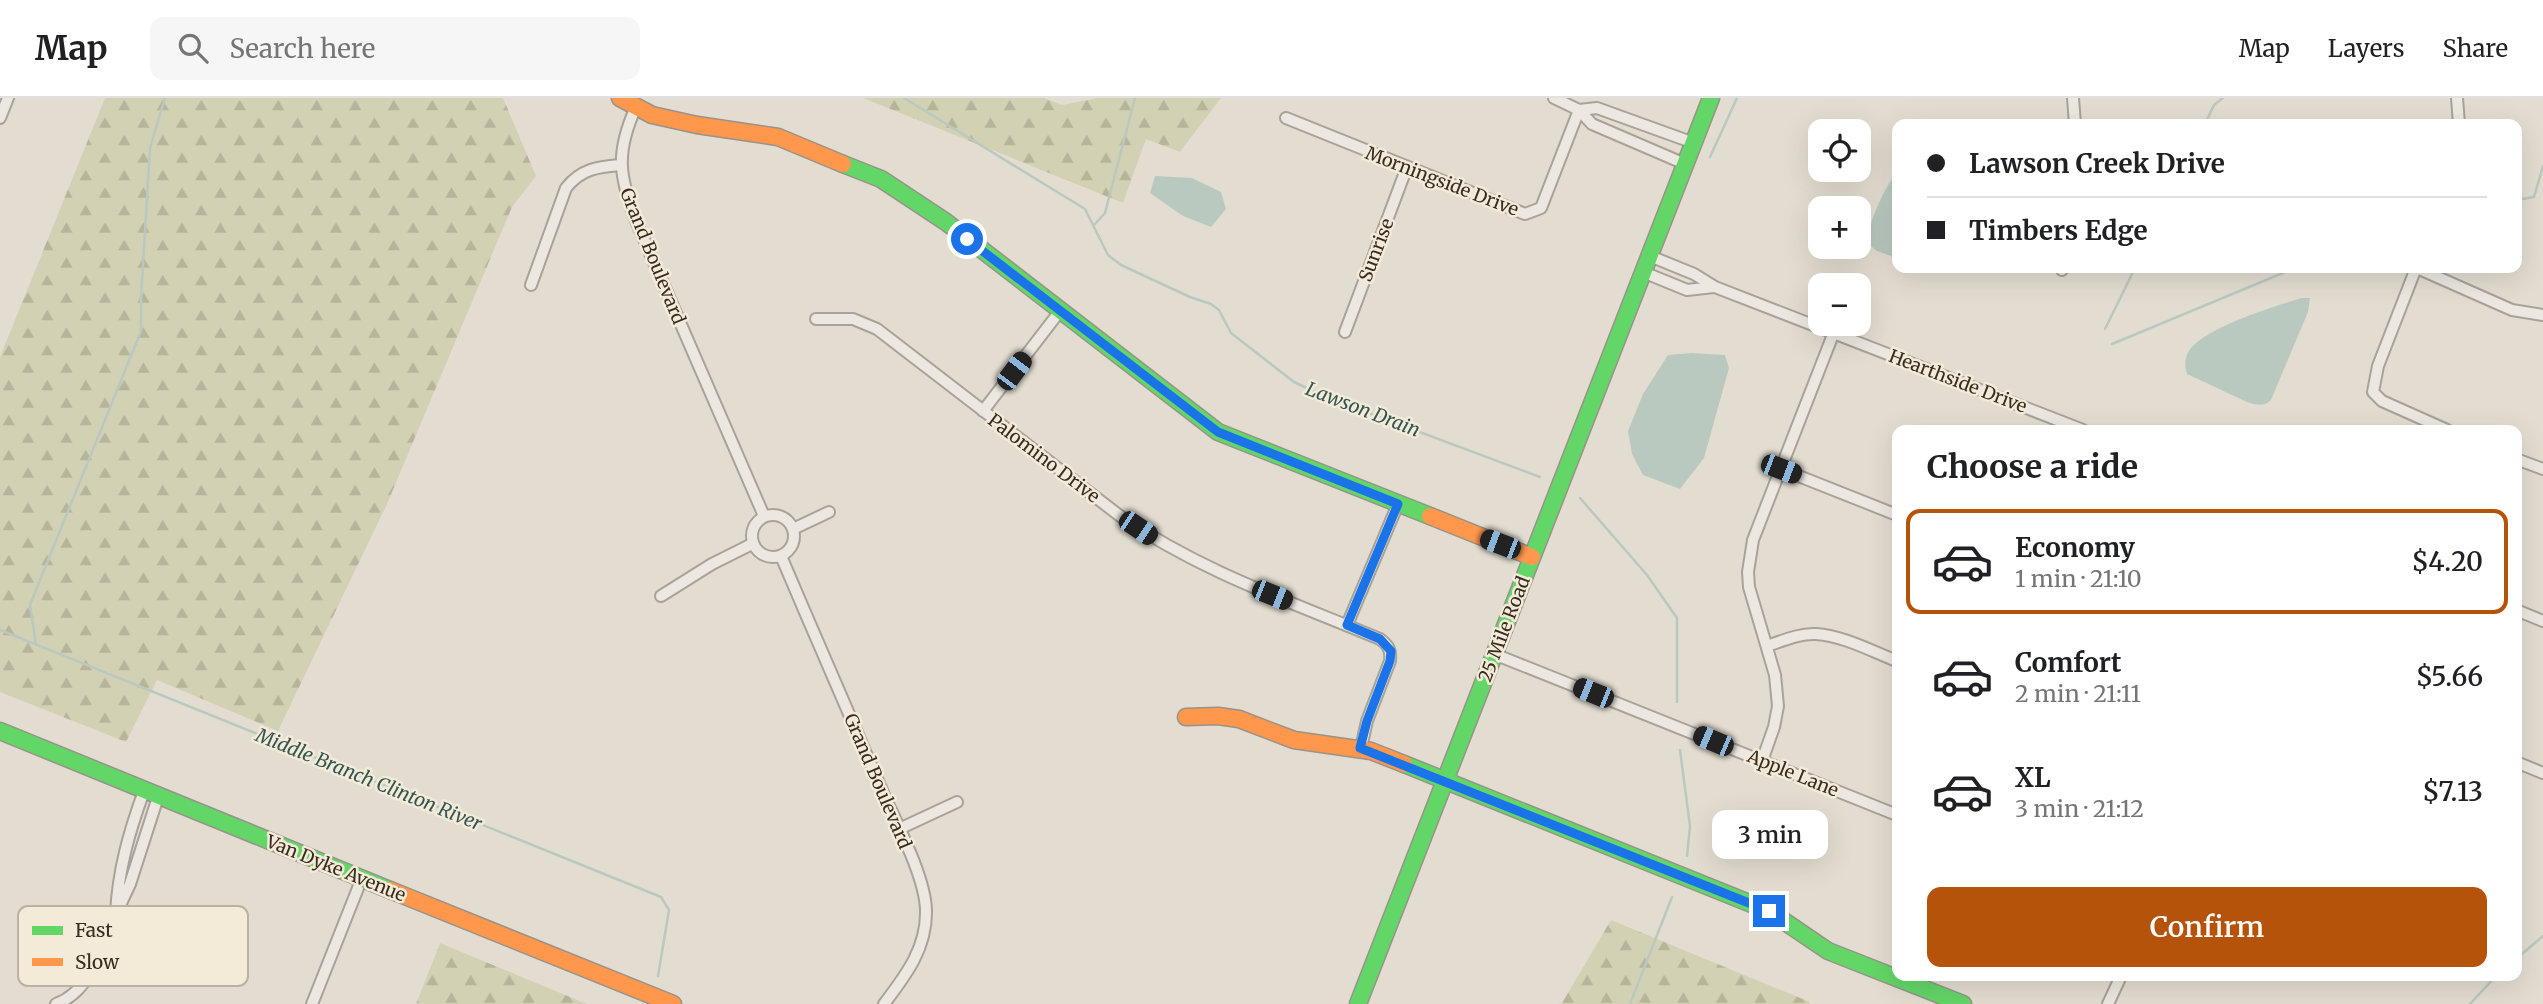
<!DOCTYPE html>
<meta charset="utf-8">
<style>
body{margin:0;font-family:Merriweather,serif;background:#f6f6f6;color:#202124;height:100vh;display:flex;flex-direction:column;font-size:26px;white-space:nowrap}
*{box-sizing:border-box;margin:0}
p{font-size:23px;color:#757577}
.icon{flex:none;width:38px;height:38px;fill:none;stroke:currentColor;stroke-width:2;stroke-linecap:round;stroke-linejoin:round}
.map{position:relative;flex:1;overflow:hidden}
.sheet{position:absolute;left:1892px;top:327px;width:630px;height:556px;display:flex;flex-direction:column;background:#fff;border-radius:14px;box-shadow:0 7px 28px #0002}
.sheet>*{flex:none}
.banner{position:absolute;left:1892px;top:21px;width:630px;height:154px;border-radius:14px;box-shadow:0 7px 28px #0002;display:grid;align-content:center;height:154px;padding:0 35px;background:#fff}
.fabs{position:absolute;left:1808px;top:21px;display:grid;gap:14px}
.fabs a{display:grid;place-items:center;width:63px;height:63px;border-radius:14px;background:#fff;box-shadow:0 7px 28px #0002;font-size:35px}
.end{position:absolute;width:32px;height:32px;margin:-16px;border:9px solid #1a73e8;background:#fff;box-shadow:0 0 0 4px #fff}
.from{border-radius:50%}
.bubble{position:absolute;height:49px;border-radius:14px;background:#fff;box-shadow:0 7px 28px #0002;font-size:23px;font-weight:600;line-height:49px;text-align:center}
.car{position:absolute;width:21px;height:42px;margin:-21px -10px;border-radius:9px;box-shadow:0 0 5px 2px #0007;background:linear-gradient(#222 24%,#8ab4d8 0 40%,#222 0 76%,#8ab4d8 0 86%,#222 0)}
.banner b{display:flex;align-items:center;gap:24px;height:66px;font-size:26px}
.banner b+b{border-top:2px solid #e0e0e0}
.banner i{width:18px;height:18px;background:#202124}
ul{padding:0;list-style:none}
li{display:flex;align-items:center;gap:21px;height:105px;margin:0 14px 10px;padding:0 21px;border:4px solid transparent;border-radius:14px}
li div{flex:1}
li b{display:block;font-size:26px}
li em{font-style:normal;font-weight:600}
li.on{border-color:#b45309}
li>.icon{width:63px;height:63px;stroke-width:1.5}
h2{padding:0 35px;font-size:32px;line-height:84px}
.primary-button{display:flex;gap:14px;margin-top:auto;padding:14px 35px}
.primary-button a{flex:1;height:80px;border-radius:14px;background:#b45309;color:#fff;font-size:28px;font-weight:600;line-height:80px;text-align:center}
header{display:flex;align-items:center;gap:42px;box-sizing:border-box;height:98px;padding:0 35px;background:#fff;border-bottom:2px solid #e0e0e0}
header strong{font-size:33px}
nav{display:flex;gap:38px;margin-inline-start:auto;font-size:24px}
.search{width:490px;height:63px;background:#f6f6f6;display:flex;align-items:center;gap:18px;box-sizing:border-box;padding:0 24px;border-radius:14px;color:#757577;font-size:26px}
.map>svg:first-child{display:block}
</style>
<header>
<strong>Map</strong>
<div class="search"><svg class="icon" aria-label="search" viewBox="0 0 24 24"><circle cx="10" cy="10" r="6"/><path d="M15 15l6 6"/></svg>Search here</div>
<nav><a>Map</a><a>Layers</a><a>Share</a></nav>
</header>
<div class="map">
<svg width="2543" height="906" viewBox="0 0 2543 906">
<defs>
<pattern id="forest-firs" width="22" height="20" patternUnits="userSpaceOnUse" patternTransform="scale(1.75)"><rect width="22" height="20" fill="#d3d1b4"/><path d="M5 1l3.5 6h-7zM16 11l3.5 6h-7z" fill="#b6b49a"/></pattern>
</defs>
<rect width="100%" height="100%" fill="#e3ddd1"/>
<g fill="url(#forest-firs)">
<polygon points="105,0 503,0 536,78 512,109 387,406 278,633 157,582 126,644 0,594 0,259"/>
<polygon points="863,0 1044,0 1062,7 1097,0 1221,0 1180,54 1146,41 1123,105"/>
<polygon points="1611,822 1810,904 1809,906 1559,906 1562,905"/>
<polygon points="440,845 587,906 416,906"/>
</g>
<g fill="#bac9c0">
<path d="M1897,75V160L1877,153L1867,145C1868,126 1884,89 1897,75Z"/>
<polygon points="1155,78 1192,80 1221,94 1226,111 1211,129 1183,118 1150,95"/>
<path d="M2302,200H2310L2308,214L2271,302C2264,309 2256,307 2247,304L2187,276C2183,265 2186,253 2195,246C2215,227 2274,208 2302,200Z"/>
<polygon points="1692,255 1725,257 1729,270 1704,360 1680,391 1643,377 1632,356 1628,333 1643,296 1668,257"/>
</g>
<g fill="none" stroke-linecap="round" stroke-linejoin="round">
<g stroke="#bac9c0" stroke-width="2.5">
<polyline points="904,0 1085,111 1108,157 1121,167 1190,199 1211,206 1219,212 1231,235 1294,284 1326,299 1540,379"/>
<polyline points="2205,26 2214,7 2223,0"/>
<polyline points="1710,59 1737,0"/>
<polyline points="2516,102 2534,99 2543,68"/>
<polyline points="1094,127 1105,115 1135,0"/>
<polyline points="2105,231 2135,170"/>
<polyline points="2112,246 2295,170"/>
<polyline points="1580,400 1647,477 1677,520 1677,604"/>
<polyline points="0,532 661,799 669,812 658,878"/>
<polyline points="36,547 30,507 141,233 141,200 150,50 165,0"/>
<polyline points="1680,652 1690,728 1687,758"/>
<polyline points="2516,861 2543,838"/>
<polyline points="1630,906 1672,799"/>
<polyline points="2470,906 2496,878"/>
</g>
<defs>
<g id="street">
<polyline points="1554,0 1579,12 1592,26 1685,66"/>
<polyline points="2073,0 2075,26"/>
<polyline points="2457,0 2459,26"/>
<path d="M636,9C615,55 619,79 637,125L764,418"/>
<polyline points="1579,12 1597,10 1694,45"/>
<polyline points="0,20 8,0"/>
<polyline points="1286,20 1525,116 1541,110 1579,12"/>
<polyline points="1650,158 1694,176 1715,189 2083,332"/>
<polyline points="2416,170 2378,268 2373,294 2382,303 2447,332"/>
<polyline points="2417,170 2512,212 2543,217"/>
<polyline points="2062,172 2063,170"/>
<polyline points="1643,174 1687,192 1714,189"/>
<path d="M531,187L566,90C581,71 597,69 620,67"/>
<path d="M816,221H853L877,231L1120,418C1202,474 1289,503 1380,541C1389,548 1391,552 1390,563L1367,623L1361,650"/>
<polyline points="1345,234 1407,69"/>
<polyline points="983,313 1060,213"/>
<polyline points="2516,361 2543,371"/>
<polyline points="1781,371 1897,417"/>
<circle cx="773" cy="438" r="21"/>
<polyline points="793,431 829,414"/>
<path d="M781,458C815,538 850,618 884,697C898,728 925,779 926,812C927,850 906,877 884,906"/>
<polyline points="661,498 712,466 752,446"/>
<polyline points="2516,512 2543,523"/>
<polyline points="1347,527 1398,406"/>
<path d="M1767,548C1782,543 1800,535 1816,536C1844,538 1871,553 1897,563"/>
<polyline points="1494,556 1897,717"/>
<polyline points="1762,663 1774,629 1778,608 1775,577 1749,489 1748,474 1753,442 1834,234"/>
<polyline points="2516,664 2543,675"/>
<path d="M144,693C129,734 118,773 116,816L130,786L158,699"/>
<polyline points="899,731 957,704"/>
<path d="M56,906C92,893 102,847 116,816"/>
<polyline points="312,906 362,780"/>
<polyline points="2108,906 2121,878"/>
</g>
<g id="fast">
<polyline points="843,66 881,81 946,124 1218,334 1430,418"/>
<polyline points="0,633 390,792"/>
<polyline points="1404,666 1769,813 1828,853 1963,906"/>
<polyline points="1358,906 1711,0"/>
</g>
<g id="slow">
<polyline points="620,0 652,17 697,27 778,39 843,66"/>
<polyline points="1430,418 1532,459"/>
<polyline points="1186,619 1218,618 1239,621 1294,642 1371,653 1404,666"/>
<polyline points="390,792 673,906"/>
</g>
</defs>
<use href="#street" stroke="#a9a299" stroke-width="14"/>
<use href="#fast" stroke="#999289" stroke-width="19"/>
<use href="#slow" stroke="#999289" stroke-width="19"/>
<use href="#street" stroke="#ece8e1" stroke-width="10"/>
<use href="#fast" stroke="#63d668" stroke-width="16"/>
<use href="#slow" stroke="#ff974d" stroke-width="16"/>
</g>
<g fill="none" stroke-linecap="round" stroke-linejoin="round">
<polyline stroke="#1a73e8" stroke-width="9" points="967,141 1218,334 1398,406 1347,527 1380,541 1391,553 1390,563 1367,623 1360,650 1769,813"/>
</g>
<g text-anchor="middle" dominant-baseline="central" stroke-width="5" stroke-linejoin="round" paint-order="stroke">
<g font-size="18" fill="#382b21" stroke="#f3ead8">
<text transform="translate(1442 83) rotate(21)">Morningside Drive</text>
<text transform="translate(1376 152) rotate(-69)">Sunrise</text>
<text transform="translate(653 158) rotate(68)">Grand Boulevard</text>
<text transform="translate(1958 283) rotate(21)">Hearthside Drive</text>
<text transform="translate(1044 360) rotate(37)">Palomino Drive</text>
<text transform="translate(1504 531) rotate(-69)">25 Mile Road</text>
<text transform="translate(1793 675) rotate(22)">Apple Lane</text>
<text transform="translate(878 683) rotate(67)">Grand Boulevard</text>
<text transform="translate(336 770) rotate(22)">Van Dyke Avenue</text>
</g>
<g font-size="19" font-style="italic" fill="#325652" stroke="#f3ead8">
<text transform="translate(1363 311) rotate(21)">Lawson Drain</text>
<text transform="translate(369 681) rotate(22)">Middle Branch Clinton River</text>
</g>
</g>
<rect x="18" y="808" width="230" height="80" rx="10" fill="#f3ead8" stroke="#bbb1a1" stroke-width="2"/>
<rect x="32" y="828" width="31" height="9" fill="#63d668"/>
<rect x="32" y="860" width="31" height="8" fill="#ff974d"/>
<g font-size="19" fill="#382b21">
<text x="75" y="839">Fast</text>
<text x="75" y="871">Slow</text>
</g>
</svg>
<div class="fabs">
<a><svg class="icon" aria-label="locate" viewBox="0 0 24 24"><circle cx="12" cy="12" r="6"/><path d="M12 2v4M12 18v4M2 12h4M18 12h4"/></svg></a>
<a>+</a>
<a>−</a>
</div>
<i class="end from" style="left:967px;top:141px"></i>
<i class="end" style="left:1769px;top:813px"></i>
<div class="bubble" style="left:1712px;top:712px;width:116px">3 min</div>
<i class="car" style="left:1014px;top:273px;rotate:37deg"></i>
<i class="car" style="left:1781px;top:371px;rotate:111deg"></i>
<i class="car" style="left:1138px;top:430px;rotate:124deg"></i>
<i class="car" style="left:1500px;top:446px;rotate:291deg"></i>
<i class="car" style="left:1272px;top:497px;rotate:112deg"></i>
<i class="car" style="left:1593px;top:595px;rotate:292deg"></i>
<i class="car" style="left:1713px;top:643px;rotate:293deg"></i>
<div class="banner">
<b><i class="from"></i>Lawson Creek Drive</b>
<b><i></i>Timbers Edge</b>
</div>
<section class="sheet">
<h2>Choose a ride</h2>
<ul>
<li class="on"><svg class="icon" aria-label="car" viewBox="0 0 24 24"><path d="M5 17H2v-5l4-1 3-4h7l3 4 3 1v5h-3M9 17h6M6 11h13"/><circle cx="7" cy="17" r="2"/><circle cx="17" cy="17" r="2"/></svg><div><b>Economy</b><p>1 min · 21:10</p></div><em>$4.20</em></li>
<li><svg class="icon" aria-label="car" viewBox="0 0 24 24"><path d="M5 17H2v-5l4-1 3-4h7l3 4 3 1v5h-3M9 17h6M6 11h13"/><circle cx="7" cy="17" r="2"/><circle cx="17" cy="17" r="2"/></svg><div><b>Comfort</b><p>2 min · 21:11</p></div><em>$5.66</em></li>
<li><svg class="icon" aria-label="car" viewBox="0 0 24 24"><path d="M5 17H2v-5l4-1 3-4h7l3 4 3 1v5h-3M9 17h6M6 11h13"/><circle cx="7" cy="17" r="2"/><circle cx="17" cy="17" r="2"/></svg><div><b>XL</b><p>3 min · 21:12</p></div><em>$7.13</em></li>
</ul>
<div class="primary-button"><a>Confirm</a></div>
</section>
</div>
